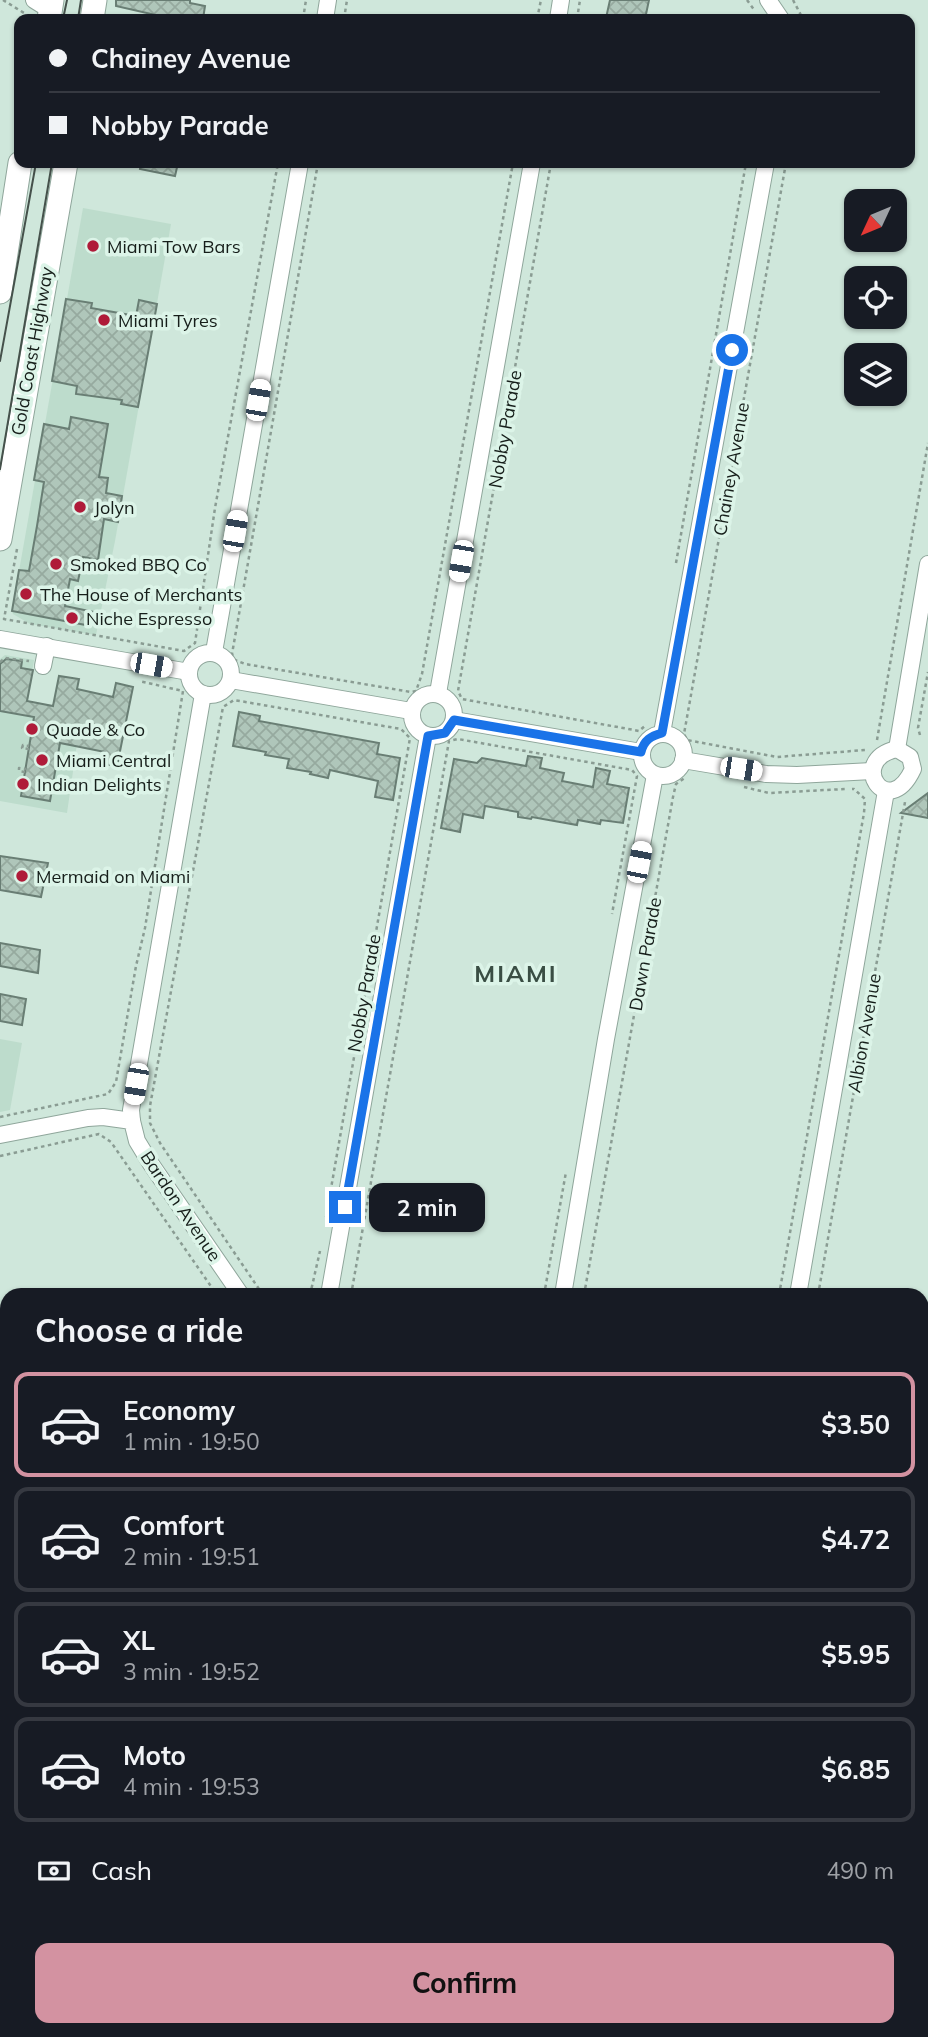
<!DOCTYPE html>
<meta charset="utf-8">
<style>
body{margin:0;font-family:Mulish,sans-serif;background:#20242c;color:#f1f3f6;height:100vh;display:flex;flex-direction:column;font-size:26px;white-space:nowrap}
*{box-sizing:border-box;margin:0}
p{font-size:23px;color:#9ea1a6}
.icon{flex:none;width:38px;height:38px;fill:none;stroke:currentColor;stroke-width:2;stroke-linecap:round;stroke-linejoin:round}
.map{position:relative;flex:1;overflow:hidden}
.panel{position:absolute;left:0px;top:1288px;width:929px;height:749px;display:flex;flex-direction:column;background:#171b24;border-radius:21px 21px 0 0;box-shadow:0 2px 5px #0004}
.panel>*{flex:none}
.top-card{position:absolute;left:14px;top:14px;width:901px;height:154px;border-radius:14px;box-shadow:0 2px 5px #0004;display:grid;align-content:center;height:154px;padding:0 35px;background:#171b24}
.needle{width:46px;rotate:226deg}
.tools{position:absolute;left:844px;top:189px;display:grid;gap:14px}
.tools a{display:grid;place-items:center;width:63px;height:63px;border-radius:14px;background:#171b24;box-shadow:0 2px 5px #0004;font-size:35px}
.end{position:absolute;width:32px;height:32px;margin:-16px;border:9px solid #1a73e8;background:#fff;box-shadow:0 0 0 4px #fff}
.from{border-radius:50%}
.bubble{position:absolute;height:49px;border-radius:14px;background:#171b24;box-shadow:0 2px 5px #0004;font-size:23px;font-weight:700;line-height:49px;text-align:center}
.car{position:absolute;width:21px;height:42px;margin:-21px -10px;border-radius:9px;box-shadow:0 0 5px 2px #0007;background:linear-gradient(#fff 24%,#345 0 40%,#fff 0 76%,#345 0 86%,#fff 0)}
.top-card b{display:flex;align-items:center;gap:24px;height:66px;font-size:26px}
.top-card b+b{border-top:2px solid #363941}
.top-card i{width:18px;height:18px;background:#f1f3f6}
ul{padding:0;list-style:none}
li{display:flex;align-items:center;gap:21px;height:105px;margin:0 14px 10px;padding:0 21px;border:4px solid #363941;border-radius:14px}
li div{flex:1}
li b{display:block;font-size:26px}
li em{font-style:normal;font-weight:700}
li.active{border-color:#d392a1}
li>.icon{width:63px;height:63px;stroke-width:1.5}
h2{padding:0 35px;font-size:32px;line-height:84px}
.pay{display:flex;align-items:center;gap:18px;height:77px;padding:0 35px;font-size:26px}
.pay p{margin-inline-start:auto}
.button{display:flex;gap:14px;margin-top:auto;padding:14px 35px}
.button a{flex:1;height:80px;border-radius:14px;background:#d392a1;color:#111;font-size:28px;font-weight:700;line-height:80px;text-align:center}
.map>svg:first-child{display:block}
</style>
<div class="map">
<svg width="928" height="2037" viewBox="0 0 928 2037">
<defs>
<pattern id="industrial-furrows" width="10" height="10" patternUnits="userSpaceOnUse" patternTransform="scale(1.75)"><rect width="10" height="10" fill="#bddccc"/><path d="M-1 1l2-2M0 10L10 0M9 11l2-2" fill="none" stroke="#a2bcaf"/></pattern>
<pattern id="grass-tufts" width="24" height="20" patternUnits="userSpaceOnUse" patternTransform="scale(1.75)"><rect width="24" height="20" fill="#a3dac0"/><path d="M3 7l-1-3M5 7V3M7 7l1-3M15 17l-1-3M17 17v-4M19 17l1-3" fill="none" stroke="#8cbba4"/></pattern>
<pattern id="building-cross-hatch" width="8" height="8" patternUnits="userSpaceOnUse" patternTransform="scale(1.75)"><rect width="8" height="8" fill="#afc6ba"/><path d="M0 0l8 8M0 8l8-8" fill="none" stroke="#96aa9f"/></pattern>
</defs>
<rect width="100%" height="100%" fill="#cfe7db"/>
<g fill="#bddccc">
<polygon points="83,208 171,224 115,541 96,635 30,624 13,614 12,611"/>
<polygon points="5,655 34,660 25,715 80,723 67,813 0,801 0,659"/>
<polygon points="0,1039 22,1043 10,1110 0,1112"/>
<polygon points="2,1436 7,1443 7,2008 0,1998 0,1437"/>
<polygon points="22,2030 411,2030 416,2037 27,2037"/>
</g>
<g fill="url(#industrial-furrows)">
<polygon points="0,1998 7,2008 7,2030 22,2030 27,2037 0,2037"/>
<polygon points="490,2030 662,2030 664,2037 481,2037 480,2035"/>
</g>
<polygon fill="url(#grass-tufts)" points="922,1419 928,1419 928,2037 669,2037 667,2030 922,2030"/>
<g fill="url(#building-cross-hatch)" stroke="#697e74" stroke-width="2">
<polygon points="116,0 190,0 190,3 205,6 203,19 173,19 116,6"/>
<polygon points="610,0 649,0 645,19 606,18"/>
<polygon points="141,163 178,163 175,176 140,169"/>
<polygon points="66,299 92,303 91,308 136,316 139,300 157,304 138,407 121,404 122,400 76,394 77,386 52,381"/>
<polygon points="71,417 108,424 99,477 108,478 106,493 122,496 118,522 104,519 98,560 83,557 78,581 70,579 65,606 94,612 91,626 12,611 19,570 29,571 37,526 44,482 34,480 44,424 69,429"/>
<polygon points="6,659 22,661 21,668 33,670 27,701 53,706 59,676 79,679 77,689 113,697 116,683 133,687 117,766 103,764 105,752 60,743 50,801 21,796 34,717 0,711 0,664"/>
<polygon points="239,712 260,716 259,721 379,743 377,754 400,758 393,800 375,797 378,781 330,770 328,778 310,774 311,772 287,768 289,759 265,755 266,752 233,746"/>
<polygon points="528,756 542,758 540,768 564,773 562,781 593,787 596,768 610,771 607,784 629,788 623,823 601,820 600,824 578,820 577,825 532,817 531,819 518,817 518,812 485,806 483,818 463,814 460,832 441,828 454,759 477,763 482,758 526,766"/>
<polygon points="928,793 928,818 901,813"/>
<polygon points="0,856 48,863 41,897 0,890"/>
<polygon points="0,943 40,950 38,973 0,966"/>
<polygon points="0,994 26,999 22,1025 0,1021"/>
</g>
<g fill="none" stroke-linecap="round" stroke-linejoin="round">
<defs>
<g id="minor">
<polyline points="34,0 50,10"/>
<polyline points="768,0 781,19"/>
<polyline points="325,19 328,0"/>
<polyline points="558,19 561,0"/>
<polyline points="0,639 189,672"/>
<polyline points="214,652 300,163"/>
<circle cx="210" cy="674" r="21"/>
<polyline points="43,666 47,646"/>
<polyline points="231,680 411,711"/>
<polyline points="438,693 532,163"/>
<circle cx="433" cy="715" r="21"/>
<polyline points="454,720 641,752"/>
<polyline points="662,733 766,163"/>
<circle cx="663" cy="755" r="21"/>
<polyline points="897,749 928,564"/>
<path d="M897,749L910,757L913,769C888,823 846,760 897,749Z"/>
<polyline points="683,760 766,774 797,775 872,771"/>
<polyline points="132,1121 131,1110 203,694"/>
<polyline points="0,1135 88,1118 103,1117 132,1121 137,1141 151,1164 241,1295"/>
<polyline points="329,1295 428,736"/>
<polyline points="563,1295 606,1039 655,775"/>
<polyline points="798,1295 886,791"/>
<polyline points="0,1342 7,1353"/>
<polyline points="0,1393 7,1403"/>
<polyline points="922,1397 928,1398"/>
<polyline points="922,1442 928,1442"/>
<polyline points="0,1801 7,1812"/>
<polyline points="0,1943 7,1938"/>
<polyline points="439,2030 444,2037"/>
<polyline points="269,2037 279,2030"/>
</g>
<g id="highway">
<polyline points="49,19 52,0"/>
<polyline points="92,19 95,0"/>
<polyline points="0,292 20,163"/>
<polyline points="0,539 66,163"/>
</g>
</defs>
<use href="#minor" stroke="#8fa69b" stroke-width="18"/>
<use href="#highway" stroke="#8fa69b" stroke-width="25"/>
<g stroke="#8a9c93" stroke-width="2.5" stroke-dasharray="3.5 3.5" stroke-linecap="butt">
<polyline points="3,0 24,13"/>
<polyline points="747,0 755,11"/>
<polyline points="793,0 803,19"/>
<polyline points="303,19 306,0"/>
<polyline points="344,19 347,0"/>
<polyline points="537,19 541,0"/>
<polyline points="577,19 580,0"/>
<polyline points="318,163 232,654 235,660 245,664 411,692 416,691 422,674 513,163"/>
<polyline points="551,163 458,691 462,699 634,730 639,731 646,725"/>
<polyline points="786,163 684,734 687,740 777,757 865,750"/>
<polyline points="17,549 4,619 184,651 195,643 215,508 278,163"/>
<polyline points="676,563 746,163"/>
<polyline points="0,662 5,658 29,661"/>
<polyline points="920,735 918,728 928,672"/>
<polyline points="877,740 928,443"/>
<polyline points="29,749 22,748 23,745 29,746"/>
<polyline points="25,772 19,771 19,768 26,769"/>
<polyline points="744,787 769,793 845,789"/>
<polyline points="0,1117 108,1094 116,1082 136,966 145,928 183,691 139,681"/>
<polyline points="0,1156 99,1134 111,1142 217,1295"/>
<polyline points="263,1295 160,1143 150,1123 150,1106 223,707 234,700 401,729 410,738 326,1217"/>
<polyline points="310,1295 320,1251"/>
<polyline points="351,1295 449,741 458,739 632,770 637,776 612,914"/>
<polyline points="544,1295 566,1172"/>
<polyline points="584,1295 673,797 676,784 686,777"/>
<polyline points="779,1295 864,813 865,799 854,789 852,789"/>
<polyline points="818,1295 905,802"/>
<polyline points="0,1317 7,1327"/>
<polyline points="922,1380 928,1380"/>
<polyline points="0,1433 4,1430 7,1435"/>
<polyline points="922,1612 928,1614"/>
<polyline points="0,1761 7,1771"/>
<polyline points="922,1797 928,1803"/>
<polyline points="0,1836 7,1845"/>
<polyline points="0,1918 7,1913"/>
<polyline points="0,1965 7,1961"/>
<polyline points="417,2030 422,2037"/>
<polyline points="463,2030 468,2037"/>
<polyline points="918,2030 921,2037"/>
<polyline points="238,2037 248,2030"/>
<polyline points="300,2037 310,2030"/>
</g>
<use href="#minor" stroke="#fff" stroke-width="16"/>
<use href="#highway" stroke="#fff" stroke-width="23"/>
<g stroke="#45514b" stroke-width="2">
<polyline points="63,19 67,0"/>
<polyline points="78,19 81,0"/>
<polyline points="0,361 36,163"/>
<polyline points="0,469 52,163"/>
</g>
</g>
<g fill="none" stroke-linecap="round" stroke-linejoin="round">
<path stroke="#1a73e8" stroke-width="9" d="M345,1207L428,736L445,733L454,720L641,752C644,740 651,736 662,733L732,350"/>
</g>
<g fill="#af1b39" stroke="#dcf4e8" stroke-width="2.5">
<circle cx="93" cy="246" r="7"/>
<circle cx="104" cy="320" r="7"/>
<circle cx="80" cy="507" r="7"/>
<circle cx="56" cy="564" r="7"/>
<circle cx="26" cy="594" r="7"/>
<circle cx="72" cy="618" r="7"/>
<circle cx="32" cy="729" r="7"/>
<circle cx="42" cy="760" r="7"/>
<circle cx="23" cy="784" r="7"/>
<circle cx="22" cy="876" r="7"/>
</g>
<g text-anchor="middle" dominant-baseline="central" stroke-width="7" stroke-linejoin="round" paint-order="stroke">
<g font-size="18" fill="#161e1a" stroke="#dcf4e8" text-anchor="start">
<text x="107" y="246">Miami Tow Bars</text>
<text x="118" y="320">Miami Tyres</text>
<text x="94" y="507">Jolyn</text>
<text x="70" y="564">Smoked BBQ Co</text>
<text x="40" y="594">The House of Merchants</text>
<text x="86" y="618">Niche Espresso</text>
<text x="46" y="729">Quade &amp; Co</text>
<text x="56" y="760">Miami Central</text>
<text x="37" y="784">Indian Delights</text>
<text x="36" y="876">Mermaid on Miami</text>
</g>
<g font-size="18" fill="#161e1a" stroke="#dcf4e8">
<text transform="translate(32 351) rotate(-80)">Gold Coast Highway</text>
<text transform="translate(505 429) rotate(-80)">Nobby Parade</text>
<text transform="translate(731 469) rotate(-80)">Chainey Avenue</text>
<text transform="translate(645 954) rotate(-80)">Dawn Parade</text>
<text transform="translate(364 993) rotate(-80)">Nobby Parade</text>
<text transform="translate(864 1033) rotate(-80)">Albion Avenue</text>
<text transform="translate(181 1206) rotate(56)">Bardon Avenue</text>
</g>
<g font-size="24" font-weight="bold" letter-spacing="2" fill="#3a4e44" stroke="#dcf4e8">
<text x="516" y="973">MIAMI</text>
</g>
</g>
</svg>
<div class="tools">
<a><svg class="needle" viewBox="-14 -14 28 28"><path d="M0-13l5 13h-10z" fill="#e53935"/><path d="M0 13l5-13h-10z" fill="#9ea1a6"/></svg></a>
<a><svg class="icon" aria-label="locate" viewBox="0 0 24 24"><circle cx="12" cy="12" r="6"/><path d="M12 2v4M12 18v4M2 12h4M18 12h4"/></svg></a>
<a><svg class="icon" aria-label="layers" viewBox="0 0 24 24"><path d="M12 4l9 5-9 5-9-5zM3 14l9 5 9-5"/></svg></a>
</div>
<i class="end from" style="left:732px;top:350px"></i>
<i class="end" style="left:345px;top:1207px"></i>
<div class="bubble" style="left:369px;top:1183px;width:116px">2 min</div>
<i class="car" style="left:258px;top:400px;rotate:10deg"></i>
<i class="car" style="left:235px;top:531px;rotate:10deg"></i>
<i class="car" style="left:461px;top:561px;rotate:190deg"></i>
<i class="car" style="left:151px;top:665px;rotate:100deg"></i>
<i class="car" style="left:741px;top:769px;rotate:99deg"></i>
<i class="car" style="left:639px;top:862px;rotate:11deg"></i>
<i class="car" style="left:136px;top:1084px;rotate:190deg"></i>
<div class="top-card">
<b><i class="from"></i>Chainey Avenue</b>
<b><i></i>Nobby Parade</b>
</div>
<section class="panel">
<h2>Choose a ride</h2>
<ul>
<li class="active"><svg class="icon" aria-label="car" viewBox="0 0 24 24"><path d="M5 17H2v-5l4-1 3-4h7l3 4 3 1v5h-3M9 17h6M6 11h13"/><circle cx="7" cy="17" r="2"/><circle cx="17" cy="17" r="2"/></svg><div><b>Economy</b><p>1 min · 19:50</p></div><em>$3.50</em></li>
<li><svg class="icon" aria-label="car" viewBox="0 0 24 24"><path d="M5 17H2v-5l4-1 3-4h7l3 4 3 1v5h-3M9 17h6M6 11h13"/><circle cx="7" cy="17" r="2"/><circle cx="17" cy="17" r="2"/></svg><div><b>Comfort</b><p>2 min · 19:51</p></div><em>$4.72</em></li>
<li><svg class="icon" aria-label="car" viewBox="0 0 24 24"><path d="M5 17H2v-5l4-1 3-4h7l3 4 3 1v5h-3M9 17h6M6 11h13"/><circle cx="7" cy="17" r="2"/><circle cx="17" cy="17" r="2"/></svg><div><b>XL</b><p>3 min · 19:52</p></div><em>$5.95</em></li>
<li><svg class="icon" aria-label="car" viewBox="0 0 24 24"><path d="M5 17H2v-5l4-1 3-4h7l3 4 3 1v5h-3M9 17h6M6 11h13"/><circle cx="7" cy="17" r="2"/><circle cx="17" cy="17" r="2"/></svg><div><b>Moto</b><p>4 min · 19:53</p></div><em>$6.85</em></li>
</ul>
<div class="pay"><svg class="icon" aria-label="cash" viewBox="0 0 24 24"><path d="M3 7h18v10H3z"/><circle cx="12" cy="12" r="2"/></svg>Cash<p>490 m</p></div>
<div class="button"><a>Confirm</a></div>
</section>
</div>
